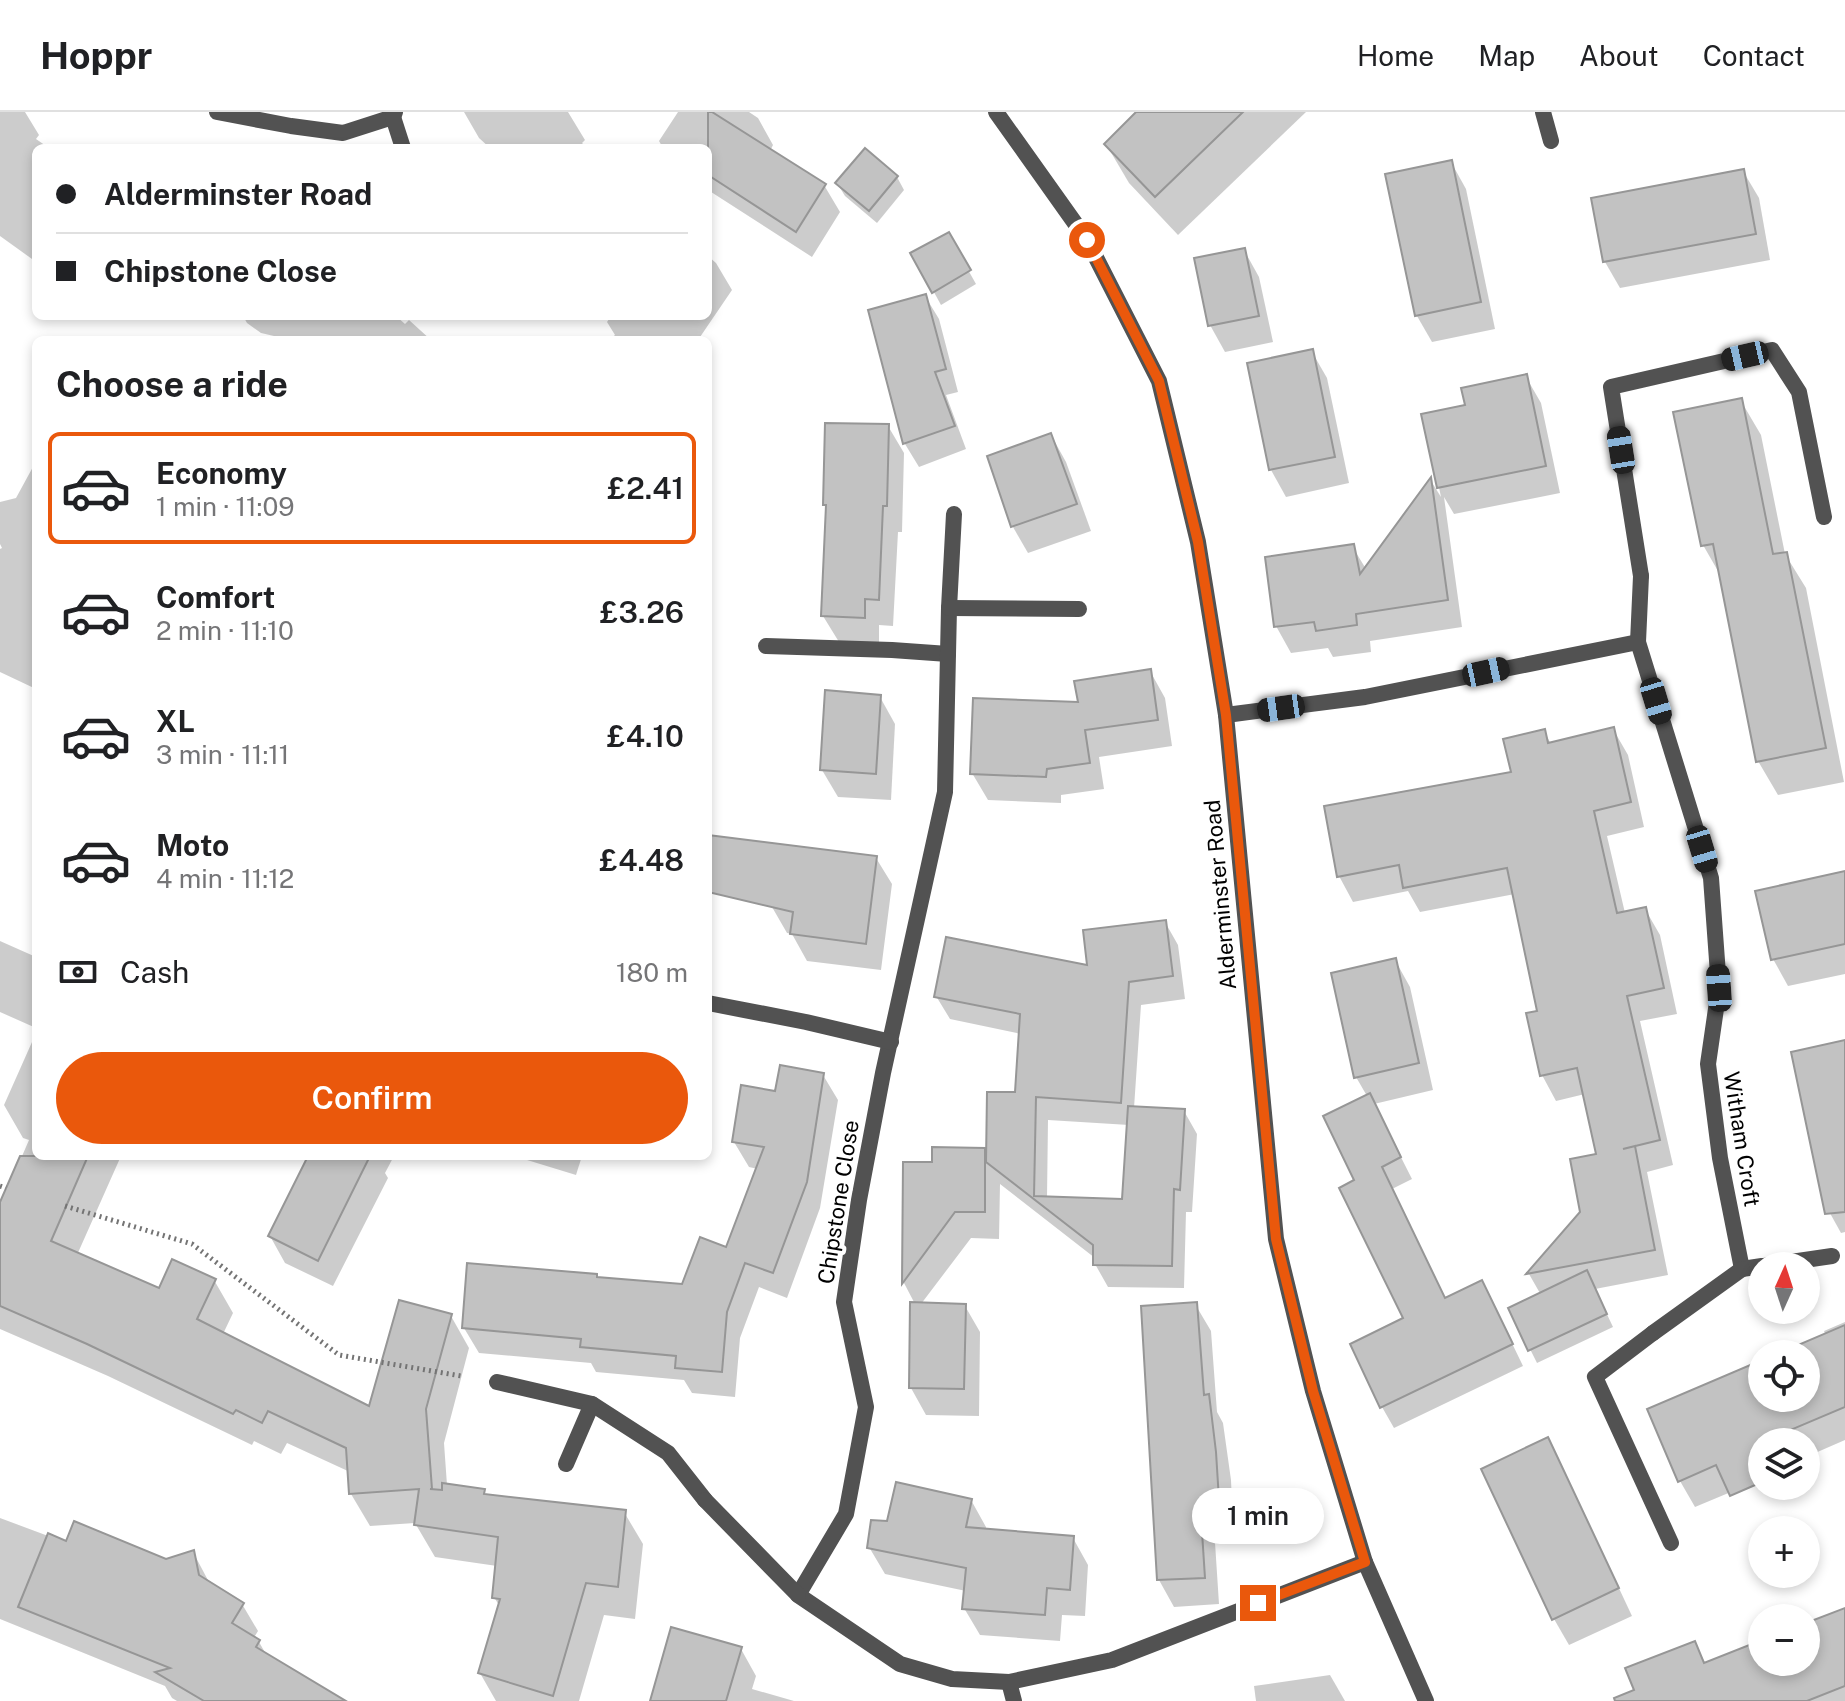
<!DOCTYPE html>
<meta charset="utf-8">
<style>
body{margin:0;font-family:"Public Sans",sans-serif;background:#f6f6f6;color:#202124;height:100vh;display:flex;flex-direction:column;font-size:30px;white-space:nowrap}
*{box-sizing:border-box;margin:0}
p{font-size:26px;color:#757577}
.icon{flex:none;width:44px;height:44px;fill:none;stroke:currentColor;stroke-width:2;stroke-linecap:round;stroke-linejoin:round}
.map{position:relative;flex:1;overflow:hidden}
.details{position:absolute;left:32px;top:224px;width:680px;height:824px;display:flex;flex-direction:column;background:#fff;border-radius:12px;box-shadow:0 4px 12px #0003}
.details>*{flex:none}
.guide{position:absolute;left:32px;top:32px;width:680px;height:176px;border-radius:12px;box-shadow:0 4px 12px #0003;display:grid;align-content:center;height:176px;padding:0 24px;background:#fff}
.needle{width:52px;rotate:3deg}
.controls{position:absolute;left:1748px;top:1140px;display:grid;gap:16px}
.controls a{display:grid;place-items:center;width:72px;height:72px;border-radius:50%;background:#fff;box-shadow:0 4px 12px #0003;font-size:40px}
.end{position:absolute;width:36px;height:36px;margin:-18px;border:10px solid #ea580c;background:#fff;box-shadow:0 0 0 4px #fff}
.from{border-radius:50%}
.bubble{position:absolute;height:56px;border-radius:28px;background:#fff;box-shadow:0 4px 12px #0003;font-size:26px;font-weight:600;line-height:56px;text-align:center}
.car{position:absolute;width:24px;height:48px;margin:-24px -12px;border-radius:10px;box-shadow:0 0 6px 2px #0007;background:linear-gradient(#222 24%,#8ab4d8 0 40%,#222 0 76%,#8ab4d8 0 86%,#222 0)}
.guide b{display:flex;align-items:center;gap:28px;height:76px;font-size:30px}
.guide b+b{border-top:2px solid #e0e0e0}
.guide i{width:20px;height:20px;background:#202124}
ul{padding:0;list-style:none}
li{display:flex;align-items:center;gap:24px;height:112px;margin:0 16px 12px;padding:0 8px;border:4px solid transparent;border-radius:12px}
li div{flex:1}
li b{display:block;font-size:30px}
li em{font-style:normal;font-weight:600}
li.current{border-color:#ea580c}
li>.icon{width:72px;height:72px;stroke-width:1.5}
h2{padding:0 24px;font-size:36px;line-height:96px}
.pay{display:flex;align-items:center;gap:20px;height:88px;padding:0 24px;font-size:30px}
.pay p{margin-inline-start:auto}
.action{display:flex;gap:16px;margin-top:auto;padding:16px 24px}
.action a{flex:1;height:92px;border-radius:48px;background:#ea580c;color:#fff;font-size:32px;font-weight:600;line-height:92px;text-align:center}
header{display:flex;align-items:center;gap:48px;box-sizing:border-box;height:112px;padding:0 40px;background:#fff;border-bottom:2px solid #e0e0e0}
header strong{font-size:38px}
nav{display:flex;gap:44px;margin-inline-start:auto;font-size:28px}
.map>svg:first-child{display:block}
</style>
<header>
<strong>Hoppr</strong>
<nav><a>Home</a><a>Map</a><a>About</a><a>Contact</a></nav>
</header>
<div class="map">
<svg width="1845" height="1589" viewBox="0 0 1845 1589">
<rect width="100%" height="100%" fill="#fff"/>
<g fill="#0003" fill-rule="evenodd">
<polygon points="0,0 25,0 39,23 36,27 49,36 36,36 36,142 32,147 0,124"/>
<polygon points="464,0 568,0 585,28 582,31 587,36 490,36 479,26"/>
<polygon points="678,0 749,0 758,6 773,33 770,39 824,73 840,100 812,145 708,78 708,36 663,36 659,29"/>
<polygon points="1140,0 1306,0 1178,123 1129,71 1106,32"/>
<polygon points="1451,50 1466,77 1495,217 1432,230 1417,204"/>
<polygon points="1743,59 1759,86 1770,148 1620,176 1605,150"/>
<polygon points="897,65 904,78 877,111 845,84 837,71"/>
<polygon points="948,122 976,172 941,193 913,142"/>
<polygon points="1244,138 1259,165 1273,230 1225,240 1210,213"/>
<polygon points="708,144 716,151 732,178 698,228 609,228 615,223 607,210 611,204 708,204"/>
<polygon points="925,184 939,207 958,280 946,283 966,337 919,355 905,332 870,199"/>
<polygon points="243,204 396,204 405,212 409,208 431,228 291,228 261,221 247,211"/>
<polygon points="1312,240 1327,266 1349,371 1286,385 1271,358 1249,253"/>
<polygon points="1526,265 1541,291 1560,381 1454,402 1444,385 1462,515 1370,529 1371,540 1333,545 1328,536 1291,541 1276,514 1352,434 1366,457 1431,369 1441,385 1424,304 1467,294"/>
<polygon points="1741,289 1761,323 1785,442 1806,476 1844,670 1778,683 1758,649 1722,466 1703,433"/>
<polygon points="888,314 904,341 902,420 898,420 893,514 879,513 879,533 839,530 823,504 827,396 825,392"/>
<polygon points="1051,323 1066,350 1091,419 1028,441 1013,415 989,345"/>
<polygon points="34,353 36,354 36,577 0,560 0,437 2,436 0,432 0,390 16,386"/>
<polygon points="1150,559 1165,586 1172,634 1099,645 1104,677 1061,683 1061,691 988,688 972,661 1080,592"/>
<polygon points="880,585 895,612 891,688 838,685 822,658"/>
<polygon points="1613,617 1628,643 1644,715 1607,724 1625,801 1645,797 1660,823 1677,902 1640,909 1673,1053 1647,1060 1668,1163 1595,1177 1613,1215 1537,1251 1510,1197 1541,1183 1529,1162 1582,1101 1599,1043 1585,982 1556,989 1542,963 1539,900 1515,782 1420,800 1408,779 1353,790 1339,764 1513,662 1544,619 1551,632"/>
<polygon points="708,725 876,746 892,772 881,858 807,849 792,822 787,821 772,795 708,779"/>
<polygon points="1845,761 1845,862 1788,874 1773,847"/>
<path d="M1165,810L1178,833L1185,887L1141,893L1134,996L1184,999L1197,1022L1192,1100H1186L1184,1176L1108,1175L1095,1152V1146L1000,1072L999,1127L971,1126L921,1192L965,1194L980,1220L979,1304L926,1303L911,1276L915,1192L904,1171L905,1052H934L984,1038L988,1044L1017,982L1021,922L950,907L936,884L1090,855ZM1048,1008L1129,1013L1124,1089L1047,1086Z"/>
<polygon points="0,829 36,845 36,916 0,900"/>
<polygon points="1395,848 1410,875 1433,978 1374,992 1412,1067 1392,1077 1446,1188 1493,1192 1523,1254 1394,1316 1382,1295 1405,1207 1356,1069 1367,984 1356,965"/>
<polygon points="36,921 36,1044 121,1044 77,1143 160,1179 214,1168 233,1201 223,1222 370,1297 451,1204 469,1236 444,1331 447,1373 483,1378 487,1385 624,1400 643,1432 635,1507 604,1503 579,1589 496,1589 480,1561 500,1495 494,1485 497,1454 435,1445 415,1411 370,1414 351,1382 350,1360 287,1331 281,1342 254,1329 252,1333 108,1264 0,1217 0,1095 29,1028 23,1026 4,993"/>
<polygon points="1845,930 1845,1120 1841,1121 1826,1094"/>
<polygon points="823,963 838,988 820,1096 787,1186 759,1175 740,1226 735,1285 692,1281 684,1268 596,1260 591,1251 479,1241 464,1216 598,1167 683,1174 728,1138 758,1057 749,1055 734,1030 777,981"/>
<polygon points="310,1044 394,1044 385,1061 388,1066 333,1174 285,1151 270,1124"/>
<polygon points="525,1044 582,1044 576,1063 527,1048"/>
<polygon points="1195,1192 1211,1219 1217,1300 1223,1311 1231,1368 1233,1414 1214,1415 1219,1492 1174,1495 1159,1468"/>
<polygon points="1845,1210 1845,1328 1806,1345 1806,1330 1762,1330 1762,1367 1695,1395 1680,1369 1762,1250 1762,1286 1806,1286 1806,1242 1782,1242 1826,1224 1824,1219"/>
<polygon points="1547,1328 1562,1355 1632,1504 1569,1533 1554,1507"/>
<polygon points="971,1388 986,1415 986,1419 1073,1426 1088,1453 1085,1504 1062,1503 1060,1529 980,1523 964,1496 966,1479 885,1462 869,1435 889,1411"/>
<polygon points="0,1406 67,1431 166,1449 193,1440 210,1472 242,1492 258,1519 253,1527 259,1530 267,1544 315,1589 177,1589 172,1586 165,1574 0,1507"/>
<polygon points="1845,1498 1845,1589 1621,1589 1694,1531 1706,1552 1762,1531 1762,1550 1806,1550 1806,1514"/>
<polygon points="741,1537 756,1564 752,1577 794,1589 654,1589"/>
<polygon points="1330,1563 1345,1589 1256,1589 1254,1574"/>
</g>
<g fill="#c2c2c2" stroke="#969696" stroke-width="2">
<polygon points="708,0 712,0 826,72 796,120 708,63"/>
<polygon points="1136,0 1243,0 1155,85 1104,32"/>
<polygon points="865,36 898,64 869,99 835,71"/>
<polygon points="1452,48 1481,190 1415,204 1385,62"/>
<polygon points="1744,57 1756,122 1603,150 1591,86"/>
<polygon points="949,120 971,158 932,181 910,141"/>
<polygon points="1245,136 1259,204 1208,214 1194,146"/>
<polygon points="926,182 946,257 935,260 955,314 903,332 868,198"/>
<polygon points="1313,237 1335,345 1269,358 1247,251"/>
<polygon points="1527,262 1546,354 1437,376 1421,302 1465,293 1461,276"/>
<polygon points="1742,286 1773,442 1787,440 1826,636 1756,650 1713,432 1701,434 1673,300"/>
<polygon points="825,311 889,312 887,394 883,394 879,488 865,487 865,506 821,504 826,393 823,393"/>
<polygon points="1051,321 1077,392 1011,415 987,344"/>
<polygon points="1431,365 1448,488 1356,502 1357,513 1316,519 1314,510 1274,515 1265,445 1354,432 1360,462"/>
<polygon points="1151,557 1158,608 1085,618 1090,651 1047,657 1046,665 970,662 973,586 1078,590 1074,569"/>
<polygon points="825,578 881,583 876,662 820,658"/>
<polygon points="1614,615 1631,690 1594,699 1617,801 1646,795 1664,876 1627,884 1660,1028 1623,1037 1635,1034 1655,1138 1526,1162 1580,1100 1570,1047 1596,1042 1577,956 1540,964 1526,901 1537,899 1507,756 1403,776 1399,753 1337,765 1324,694 1511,660 1503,627 1545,617 1548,631"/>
<polygon points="708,723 877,744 866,832 790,822 793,800 708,780"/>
<polygon points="1845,759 1845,832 1771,848 1755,779"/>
<polygon points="1166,808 1173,864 1129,870 1121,991 1036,985 1034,1084 1122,1087 1128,994 1185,997 1180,1078 1174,1077 1172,1154 1093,1153 1093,1133 986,1050 987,980 1015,980 1020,902 934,885 946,825 1087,853 1083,818"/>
<polygon points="1396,846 1419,951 1354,966 1331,861"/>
<polygon points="1845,928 1845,1100 1825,1102 1791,940"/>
<polygon points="780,953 824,961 807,1070 773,1161 745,1151 727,1200 722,1260 675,1256 676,1244 580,1235 581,1227 462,1216 467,1151 597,1162 597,1165 682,1172 700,1125 726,1135 764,1035 732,1030 741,973 775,979"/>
<polygon points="1370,981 1401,1045 1382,1055 1445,1186 1482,1168 1513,1232 1380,1296 1350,1232 1403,1206 1339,1076 1354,1068 1323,1004"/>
<polygon points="932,1035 985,1036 985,1100 955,1100 902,1172 903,1050 932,1050"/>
<polygon points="20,1044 88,1044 51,1129 159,1176 172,1147 216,1167 197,1207 369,1294 399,1188 452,1202 426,1297 432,1377 430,1377 442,1378 442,1371 485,1377 484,1382 626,1398 618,1475 586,1471 553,1584 478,1561 500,1487 492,1486 498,1425 414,1413 419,1377 349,1382 346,1336 268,1299 262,1311 236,1298 233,1302 87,1232 0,1194 0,1090"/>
<polygon points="308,1044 370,1044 318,1149 268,1124"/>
<polygon points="1587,1158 1607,1202 1528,1239 1508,1196"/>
<polygon points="910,1190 966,1192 964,1277 909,1276"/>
<polygon points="1197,1190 1204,1283 1209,1282 1216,1340 1219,1388 1200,1389 1205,1466 1157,1468 1141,1194"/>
<polygon points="1845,1213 1845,1295 1762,1330 1762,1370 1730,1384 1716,1353 1678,1370 1647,1297 1762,1248 1762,1286 1806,1286 1806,1242 1777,1242"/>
<polygon points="1548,1325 1619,1476 1552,1508 1481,1357"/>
<polygon points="896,1370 972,1387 966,1415 1074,1424 1070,1478 1047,1476 1045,1503 962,1497 966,1456 867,1436 871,1408 887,1409"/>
<polygon points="74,1409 166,1447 194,1438 199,1463 244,1491 232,1511 260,1528 256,1535 346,1589 204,1589 155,1560 170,1556 18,1495 48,1421 66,1429"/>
<polygon points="1845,1496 1845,1574 1807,1589 1615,1589 1614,1586 1634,1578 1625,1556 1695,1529 1704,1551 1762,1528 1762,1550 1806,1550 1806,1511"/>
<polygon points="671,1515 742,1535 726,1589 650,1589"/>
</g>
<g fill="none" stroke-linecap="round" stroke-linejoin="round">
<g stroke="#747474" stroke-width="5" stroke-dasharray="2 4" stroke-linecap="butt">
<polyline points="0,1074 6,1076"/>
<polyline points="65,1094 192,1132 339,1243 461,1264"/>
</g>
<g stroke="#525252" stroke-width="16">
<polyline points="1641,464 1611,275 1772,238 1799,280 1824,405"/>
<polyline points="766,534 892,538 948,542"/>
<polyline points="1653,1221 1595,1265 1671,1431"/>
<polyline points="497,1270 592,1292 668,1341 705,1388"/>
<polyline points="566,1352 592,1292"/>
<polyline points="1009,1570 1014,1589"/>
</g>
<g stroke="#525252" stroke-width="16">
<polyline points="217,0 291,14 343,21 393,5 395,0"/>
<polyline points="996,0 1087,128 1159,269 1198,430 1226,603 1276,1127 1313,1279 1365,1450 1426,1589"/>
<polyline points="1543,0 1551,29"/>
<polyline points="393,5 403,36"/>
<polyline points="954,402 949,496 945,680 883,961 859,1088 844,1190 866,1295 846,1402 798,1483 900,1552 952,1567 1009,1570 1112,1548 1365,1450"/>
<polyline points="949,496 1079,497"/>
<polyline points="1638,530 1641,464"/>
<polyline points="1226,603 1365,585 1638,530 1711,766 1719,876 1708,952 1720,1046 1742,1157 1762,1154"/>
<polyline points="708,891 806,910 891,930"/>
<polyline points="1764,1154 1832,1144"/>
<polyline points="1653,1221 1742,1157"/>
<polyline points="705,1388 798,1483"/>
</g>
</g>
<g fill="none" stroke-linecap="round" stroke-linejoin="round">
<polyline stroke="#ea580c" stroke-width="10" points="1087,128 1159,269 1198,430 1226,603 1276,1127 1313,1279 1365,1450 1258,1491"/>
</g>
<g text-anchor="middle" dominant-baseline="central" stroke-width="8" stroke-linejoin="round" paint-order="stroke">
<g font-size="22" fill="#000" stroke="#fff">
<text transform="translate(1220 783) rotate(-95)">Alderminster Road</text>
<text transform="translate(1742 1027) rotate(81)">Witham Croft</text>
<text transform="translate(838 1090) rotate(-81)">Chipstone Close</text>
</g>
</g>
</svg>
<div class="controls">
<a><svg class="needle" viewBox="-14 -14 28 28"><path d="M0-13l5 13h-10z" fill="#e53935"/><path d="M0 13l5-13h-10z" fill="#757577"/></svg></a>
<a><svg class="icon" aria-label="locate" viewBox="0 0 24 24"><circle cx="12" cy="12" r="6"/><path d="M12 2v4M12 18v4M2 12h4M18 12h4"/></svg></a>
<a><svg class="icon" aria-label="layers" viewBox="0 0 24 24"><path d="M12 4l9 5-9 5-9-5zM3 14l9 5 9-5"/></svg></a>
<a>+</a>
<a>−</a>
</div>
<i class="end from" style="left:1087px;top:128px"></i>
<i class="end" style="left:1258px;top:1491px"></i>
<div class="bubble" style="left:1192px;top:1376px;width:132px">1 min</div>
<i class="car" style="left:1745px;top:244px;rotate:257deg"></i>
<i class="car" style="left:1621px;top:338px;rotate:351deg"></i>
<i class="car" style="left:1486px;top:560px;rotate:78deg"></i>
<i class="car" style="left:1656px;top:589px;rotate:163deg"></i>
<i class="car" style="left:1281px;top:596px;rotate:262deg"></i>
<i class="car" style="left:1702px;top:737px;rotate:163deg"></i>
<i class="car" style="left:1719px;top:876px;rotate:356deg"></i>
<div class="guide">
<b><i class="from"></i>Alderminster Road</b>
<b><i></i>Chipstone Close</b>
</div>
<section class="details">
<h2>Choose a ride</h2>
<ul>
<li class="current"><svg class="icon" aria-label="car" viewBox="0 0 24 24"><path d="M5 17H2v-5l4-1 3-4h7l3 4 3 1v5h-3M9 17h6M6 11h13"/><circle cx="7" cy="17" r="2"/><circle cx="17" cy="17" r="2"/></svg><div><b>Economy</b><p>1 min · 11:09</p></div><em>£2.41</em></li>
<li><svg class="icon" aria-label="car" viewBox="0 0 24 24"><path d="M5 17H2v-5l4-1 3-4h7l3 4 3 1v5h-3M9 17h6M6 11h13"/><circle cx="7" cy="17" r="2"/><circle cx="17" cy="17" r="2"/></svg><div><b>Comfort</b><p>2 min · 11:10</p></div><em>£3.26</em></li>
<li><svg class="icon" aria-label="car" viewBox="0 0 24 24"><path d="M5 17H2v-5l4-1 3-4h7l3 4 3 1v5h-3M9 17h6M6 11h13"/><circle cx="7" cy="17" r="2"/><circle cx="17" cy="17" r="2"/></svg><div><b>XL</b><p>3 min · 11:11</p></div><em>£4.10</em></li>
<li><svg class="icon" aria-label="car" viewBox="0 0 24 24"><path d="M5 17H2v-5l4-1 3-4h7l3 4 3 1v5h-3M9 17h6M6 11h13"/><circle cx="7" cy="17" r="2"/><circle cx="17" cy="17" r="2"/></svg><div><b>Moto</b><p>4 min · 11:12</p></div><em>£4.48</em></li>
</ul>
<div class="pay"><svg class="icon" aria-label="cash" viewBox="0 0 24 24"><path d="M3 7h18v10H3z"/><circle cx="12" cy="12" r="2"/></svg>Cash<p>180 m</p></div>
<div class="action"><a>Confirm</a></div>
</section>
</div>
